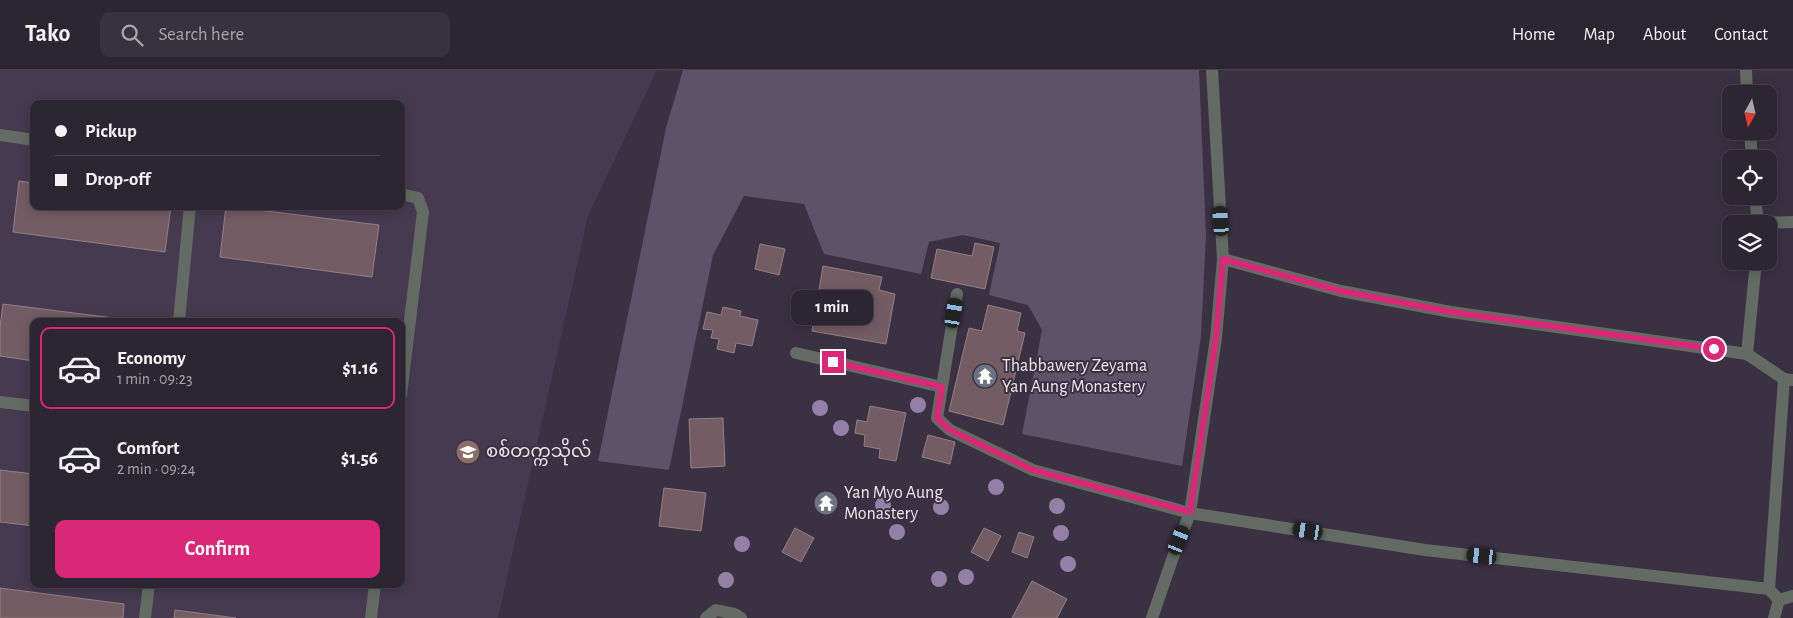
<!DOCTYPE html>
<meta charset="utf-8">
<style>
body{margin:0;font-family:"Alegreya Sans","Noto Sans Myanmar",sans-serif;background:#38313e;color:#f1f3f6;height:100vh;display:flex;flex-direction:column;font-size:19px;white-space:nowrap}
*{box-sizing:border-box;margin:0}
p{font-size:16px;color:#a6a5ac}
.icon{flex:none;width:28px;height:28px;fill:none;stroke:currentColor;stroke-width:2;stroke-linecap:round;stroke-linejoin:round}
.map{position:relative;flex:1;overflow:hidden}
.sheet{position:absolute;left:30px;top:248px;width:375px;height:270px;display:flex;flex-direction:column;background:#2c2532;border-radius:10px;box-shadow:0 2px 12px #0003,0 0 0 1px #48424d}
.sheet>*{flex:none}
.top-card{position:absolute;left:30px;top:30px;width:375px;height:110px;border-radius:10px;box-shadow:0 2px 12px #0003,0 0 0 1px #48424d;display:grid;align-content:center;height:110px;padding:0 25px;background:#2c2532}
.needle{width:32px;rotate:188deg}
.tools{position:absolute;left:1722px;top:15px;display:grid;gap:10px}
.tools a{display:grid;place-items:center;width:55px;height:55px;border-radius:10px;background:#2c2532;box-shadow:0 2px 12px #0003,0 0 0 1px #48424d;font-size:25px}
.end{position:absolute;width:22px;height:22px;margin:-11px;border:6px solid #db2777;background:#fff;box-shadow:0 0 0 2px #fff}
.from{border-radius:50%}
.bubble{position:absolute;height:35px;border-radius:10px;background:#2c2532;box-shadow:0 2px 12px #0003,0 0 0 1px #48424d;font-size:16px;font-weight:700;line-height:35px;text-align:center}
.car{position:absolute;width:15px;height:30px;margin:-15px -8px;border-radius:6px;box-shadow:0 0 4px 1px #0007;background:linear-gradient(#222 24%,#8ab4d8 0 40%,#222 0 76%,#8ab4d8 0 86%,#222 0)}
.top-card b{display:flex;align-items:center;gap:18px;height:48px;font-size:19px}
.top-card b+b{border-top:1px solid #48424d}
.top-card i{width:12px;height:12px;background:#f1f3f6}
ul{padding:9px 0 0;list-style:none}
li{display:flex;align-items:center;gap:15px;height:82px;margin:0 10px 8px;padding:0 15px;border:2px solid transparent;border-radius:10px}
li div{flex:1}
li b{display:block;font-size:19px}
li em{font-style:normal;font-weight:700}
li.selected{border-color:#db2777}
li>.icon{width:45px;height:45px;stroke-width:1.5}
.button{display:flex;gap:10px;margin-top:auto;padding:10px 25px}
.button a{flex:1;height:58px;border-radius:10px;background:#db2777;color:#fff;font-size:20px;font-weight:700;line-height:58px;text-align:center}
header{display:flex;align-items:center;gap:30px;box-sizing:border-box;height:70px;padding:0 25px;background:#2c2532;border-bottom:1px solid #48424d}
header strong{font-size:24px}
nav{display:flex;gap:28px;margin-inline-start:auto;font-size:18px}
.search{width:350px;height:45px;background:#38313e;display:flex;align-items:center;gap:12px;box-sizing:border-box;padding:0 18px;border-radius:10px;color:#a6a5ac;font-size:19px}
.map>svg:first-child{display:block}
</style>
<header>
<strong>Tako</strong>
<div class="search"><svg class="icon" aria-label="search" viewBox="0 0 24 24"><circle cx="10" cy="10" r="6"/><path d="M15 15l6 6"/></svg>Search here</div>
<nav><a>Home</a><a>Map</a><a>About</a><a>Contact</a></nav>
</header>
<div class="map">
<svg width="1793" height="548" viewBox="0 0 1793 548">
<rect width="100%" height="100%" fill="#3a3142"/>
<path fill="#453a50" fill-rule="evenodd" d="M0,0H657L588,146L498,548H0ZM34,34H401V136H34ZM34,251H401V514H34Z"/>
<polygon fill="#5d5267" points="683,0 1199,0 1206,165 1201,266 1182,396 1022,364 1042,260 1028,235 989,225 1000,173 963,165 929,172 921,204 824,184 804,134 744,126 713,185 669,400 598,391 666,58"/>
<g fill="#735c63" stroke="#977e85">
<polygon points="19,111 34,113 34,136 171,136 165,182 13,162"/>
<polygon points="226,136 379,155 372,207 220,187"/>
<polygon points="975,173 994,177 985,219 931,208 937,179 972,186"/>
<polygon points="760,174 785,179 779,205 755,199"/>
<polygon points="823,196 882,207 879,220 895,224 886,274 812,261"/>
<polygon points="3,234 138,251 34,251 34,291 0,286 0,257"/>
<polygon points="988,235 1021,243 1017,261 1025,263 1003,355 949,341 969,258 982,261"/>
<polygon points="723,237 741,241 740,246 758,250 752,276 736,273 734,283 717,279 719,269 711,268 713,260 703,259 707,242 721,245"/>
<polygon points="870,336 906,343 896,391 879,388 880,379 864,376 865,365 855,363 857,350 867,352"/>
<polygon points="723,348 725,396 691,398 689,349"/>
<polygon points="928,365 955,372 950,394 922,387"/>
<polygon points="0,400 34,404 34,456 0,452"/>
<polygon points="664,418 706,423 701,461 659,456"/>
<polygon points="795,458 814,468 801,492 782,482"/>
<polygon points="984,458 1001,466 988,491 971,482"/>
<polygon points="1019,462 1034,467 1027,488 1012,482"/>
<polygon points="1032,511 1067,529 1057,548 1012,548"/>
<polygon points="0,518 124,534 123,548 0,548"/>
<polygon points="175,540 236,548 174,548"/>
</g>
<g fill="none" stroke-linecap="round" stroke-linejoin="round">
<g stroke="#646b64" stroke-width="12">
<polyline points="957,224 937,348 950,360 1033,400 1190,443"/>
<polyline points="796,283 942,317"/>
</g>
<g stroke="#646b64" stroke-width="12">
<polyline points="1746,0 1747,24"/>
<polyline points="1750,61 1752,89"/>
<polyline points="0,65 34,70"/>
<polyline points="401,124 418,128 423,142 401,325"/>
<polyline points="1755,126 1758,154"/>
<polyline points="1757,153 1793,152"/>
<polyline points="1223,189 1341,221 1451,242 1747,284 1784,309 1793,310"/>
<polyline points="179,251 190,136"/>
<polyline points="1747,284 1756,191"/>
<polyline points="0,332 34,336"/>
<polyline points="1190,443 1425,480 1769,519"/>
<polyline points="1779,530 1769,519 1784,309"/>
<polyline points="1779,530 1793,526"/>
<polyline points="145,548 149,514"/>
<polyline points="371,548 375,514"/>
<polyline points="706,548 716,540 735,544 741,548"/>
<polyline points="1152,548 1174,484 1190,443 1216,268 1223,189 1212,0"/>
<polyline points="1774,548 1779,530"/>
</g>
</g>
<g fill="#9480a7">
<circle cx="918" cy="335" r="8"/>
<circle cx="820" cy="338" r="8"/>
<circle cx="841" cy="358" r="8"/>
<circle cx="996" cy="417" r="8"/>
<circle cx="883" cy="435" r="8"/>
<circle cx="1057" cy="436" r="8"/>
<circle cx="941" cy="437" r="8"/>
<circle cx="897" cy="462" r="8"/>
<circle cx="1061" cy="463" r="8"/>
<circle cx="742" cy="474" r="8"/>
<circle cx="1068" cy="494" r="8"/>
<circle cx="966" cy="507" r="8"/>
<circle cx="939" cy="509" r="8"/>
<circle cx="726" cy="510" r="8"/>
</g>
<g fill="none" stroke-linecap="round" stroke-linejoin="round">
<polyline stroke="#db2777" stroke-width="6" points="833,292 942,317 937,348 950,360 1033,400 1190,442 1216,268 1223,189 1341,221 1451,242 1714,279"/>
</g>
<defs>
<symbol id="temple-disc" viewBox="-11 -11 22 22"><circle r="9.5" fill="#6b7280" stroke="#3a3142"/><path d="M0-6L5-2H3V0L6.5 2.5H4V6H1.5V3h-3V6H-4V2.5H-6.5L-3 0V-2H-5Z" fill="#fff"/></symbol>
<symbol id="university-disc" viewBox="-11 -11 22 22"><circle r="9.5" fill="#8d6e63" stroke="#3a3142"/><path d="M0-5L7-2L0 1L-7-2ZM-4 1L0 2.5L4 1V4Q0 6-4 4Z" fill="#fff"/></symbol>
</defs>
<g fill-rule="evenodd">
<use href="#temple-disc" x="971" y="292" width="28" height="28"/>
<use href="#university-disc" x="454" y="368" width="28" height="28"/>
<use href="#temple-disc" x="812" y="419" width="28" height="28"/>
</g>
<g text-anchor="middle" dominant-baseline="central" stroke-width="4" stroke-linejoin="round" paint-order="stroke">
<g font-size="18" fill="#ebe5f0" stroke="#3a3142" text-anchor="start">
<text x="1002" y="296">Thabbawery Zeyama<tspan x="1002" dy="21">Yan Aung Monastery</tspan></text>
<text x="486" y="382">စစ်‌တက္ကသိုလ်</text>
<text x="844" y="423">Yan Myo Aung<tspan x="844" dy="21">Monastery</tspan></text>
</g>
</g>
</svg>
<div class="tools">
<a><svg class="needle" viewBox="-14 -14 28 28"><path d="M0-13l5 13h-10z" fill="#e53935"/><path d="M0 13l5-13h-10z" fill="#a6a5ac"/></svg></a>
<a><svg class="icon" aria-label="locate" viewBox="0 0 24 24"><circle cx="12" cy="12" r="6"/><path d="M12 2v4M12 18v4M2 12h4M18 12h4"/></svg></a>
<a><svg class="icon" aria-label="layers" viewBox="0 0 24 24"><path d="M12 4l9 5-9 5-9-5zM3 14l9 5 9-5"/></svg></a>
</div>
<i class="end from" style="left:1714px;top:279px"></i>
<i class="end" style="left:833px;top:292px"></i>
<div class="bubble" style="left:791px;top:220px;width:82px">1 min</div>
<i class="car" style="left:1221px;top:151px;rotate:356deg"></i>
<i class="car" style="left:954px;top:243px;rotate:9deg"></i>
<i class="car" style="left:1308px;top:461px;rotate:279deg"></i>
<i class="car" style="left:1179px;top:470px;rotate:22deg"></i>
<i class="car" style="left:1482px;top:486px;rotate:276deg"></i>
<div class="top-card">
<b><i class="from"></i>Pickup</b>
<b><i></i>Drop-off</b>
</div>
<section class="sheet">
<ul>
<li class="selected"><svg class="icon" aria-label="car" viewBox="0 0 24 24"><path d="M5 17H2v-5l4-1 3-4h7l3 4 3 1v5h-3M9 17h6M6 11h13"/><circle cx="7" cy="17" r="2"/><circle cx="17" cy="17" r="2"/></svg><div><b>Economy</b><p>1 min · 09:23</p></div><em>$1.16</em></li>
<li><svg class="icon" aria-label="car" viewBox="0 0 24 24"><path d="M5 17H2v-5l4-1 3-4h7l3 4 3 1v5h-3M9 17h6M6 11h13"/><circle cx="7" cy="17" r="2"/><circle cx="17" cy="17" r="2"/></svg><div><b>Comfort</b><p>2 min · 09:24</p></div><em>$1.56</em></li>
</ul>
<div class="button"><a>Confirm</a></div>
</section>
</div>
